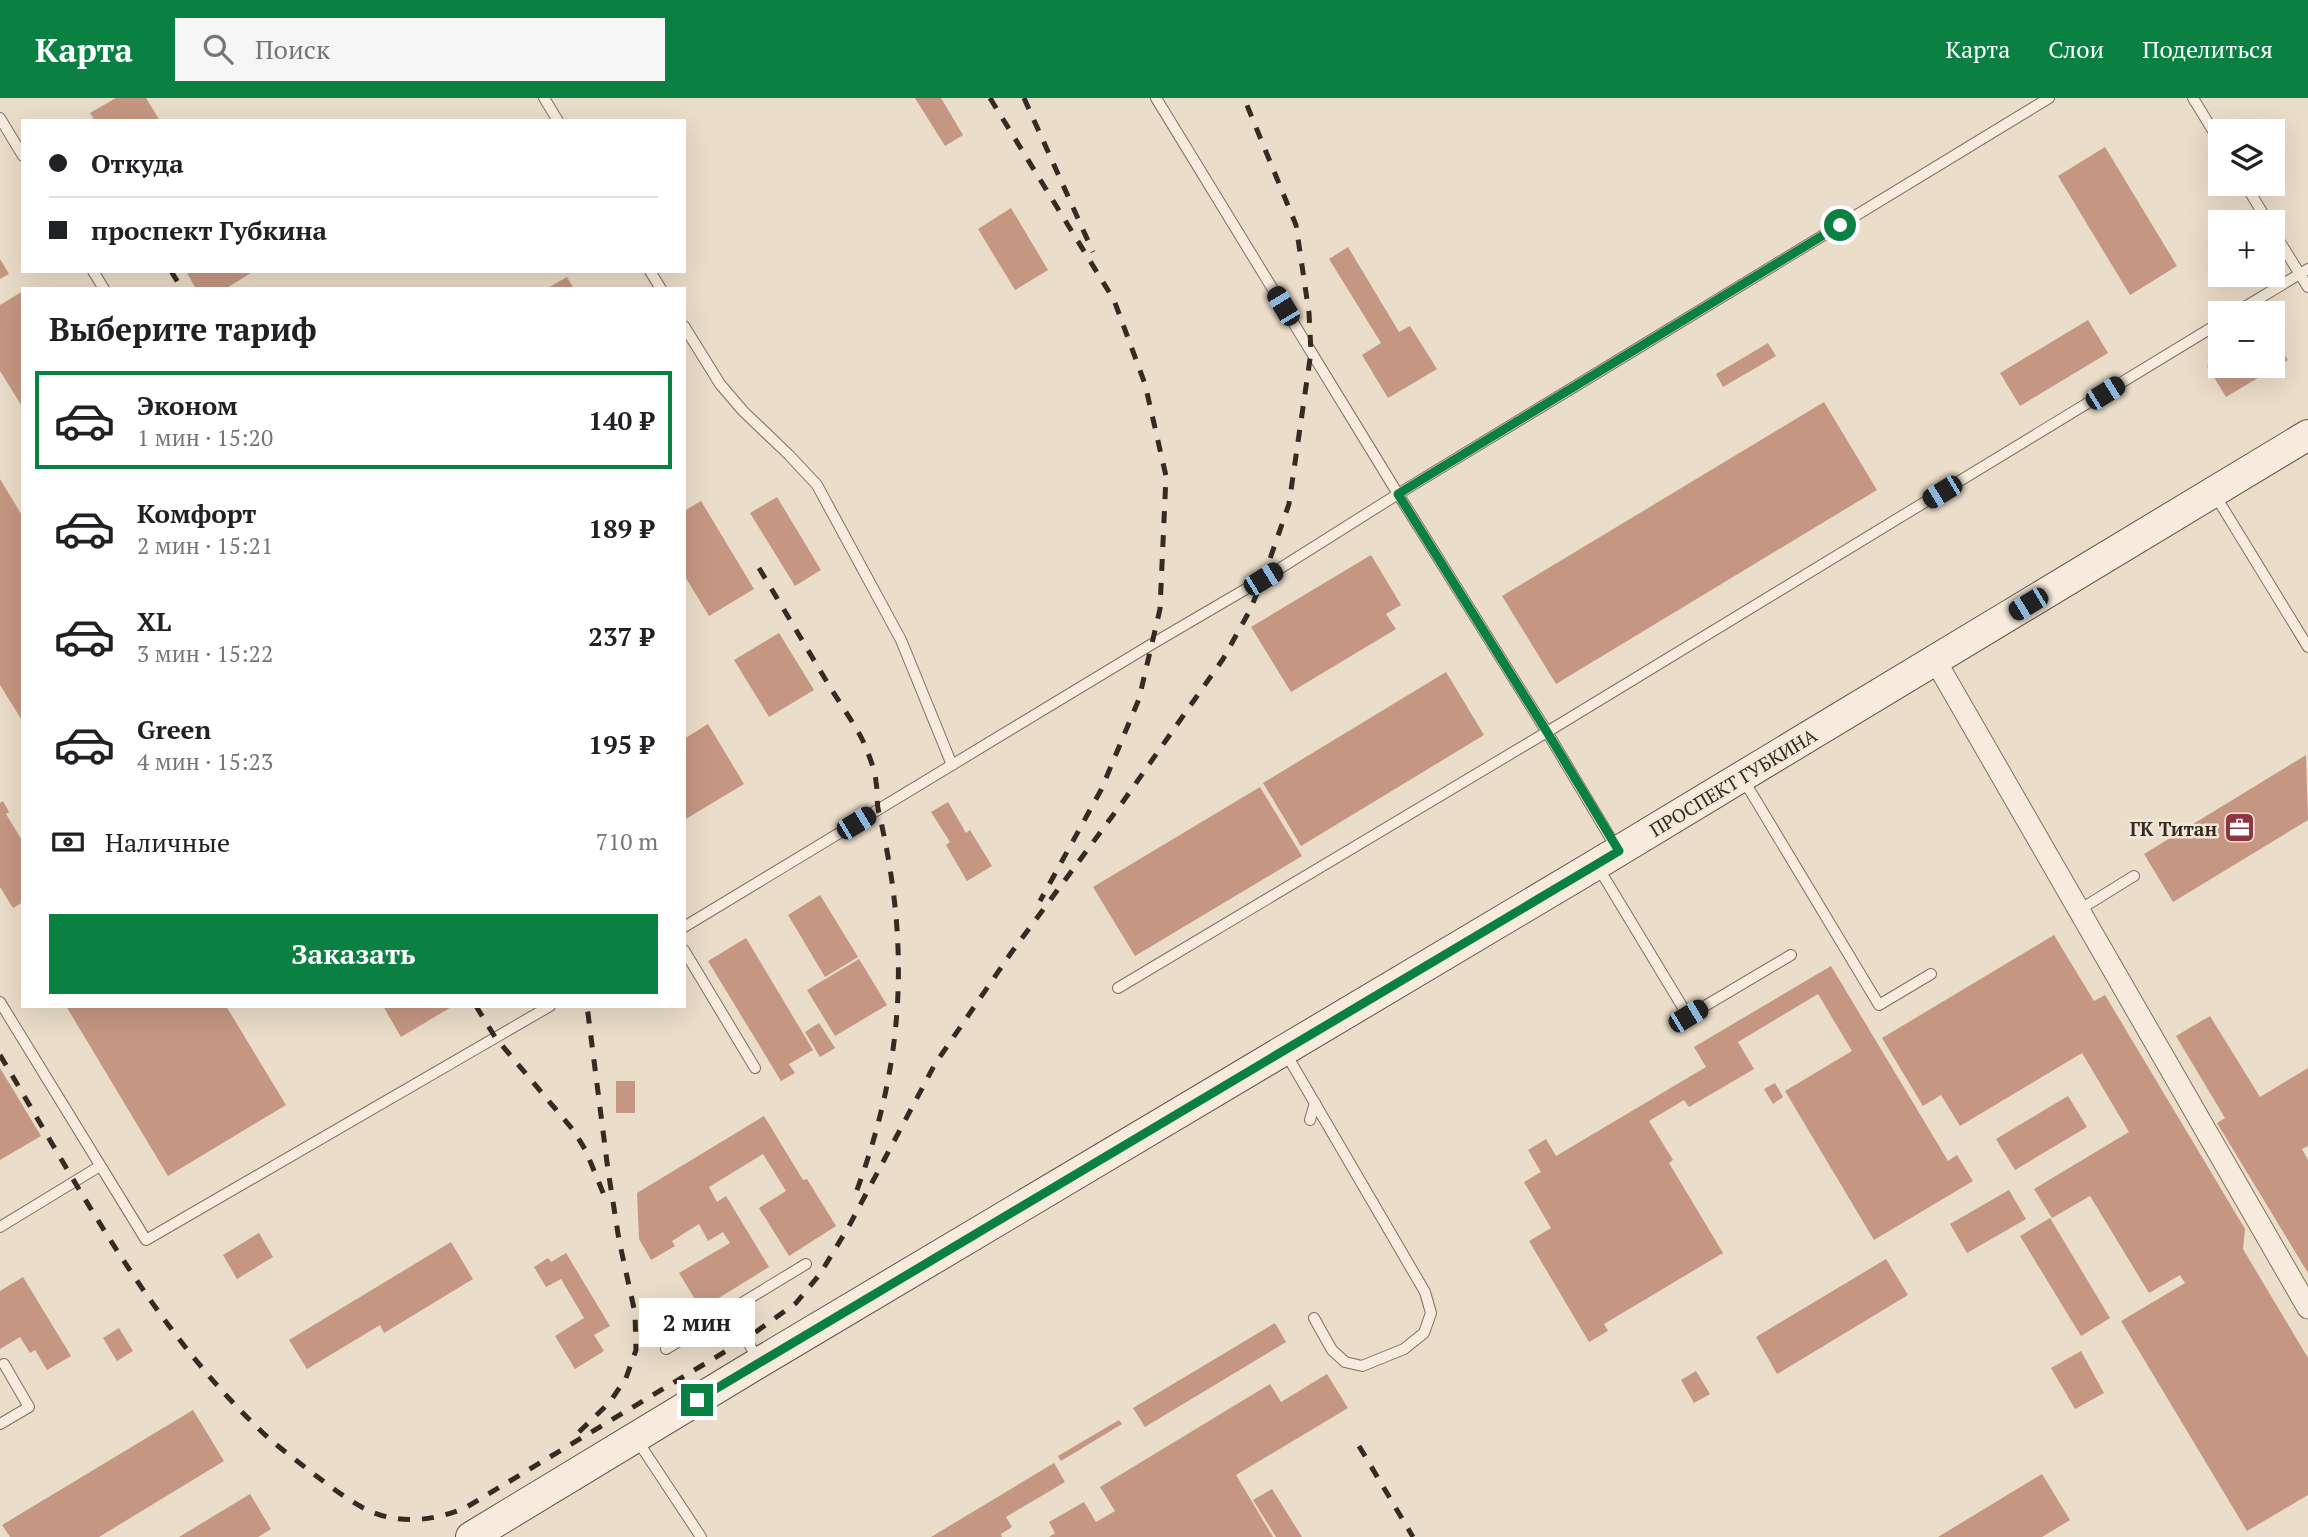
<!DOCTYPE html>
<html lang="ru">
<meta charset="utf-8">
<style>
body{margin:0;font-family:"PT Serif",serif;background:#f6f6f6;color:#202124;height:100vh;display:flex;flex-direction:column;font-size:26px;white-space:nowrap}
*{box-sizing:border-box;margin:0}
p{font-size:23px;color:#757577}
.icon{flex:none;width:38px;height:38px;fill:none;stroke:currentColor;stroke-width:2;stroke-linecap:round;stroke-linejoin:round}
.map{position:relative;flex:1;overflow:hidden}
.panel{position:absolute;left:21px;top:189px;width:665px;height:721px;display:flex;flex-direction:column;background:#fff;border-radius:0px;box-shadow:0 7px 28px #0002}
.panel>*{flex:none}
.guide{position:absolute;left:21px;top:21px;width:665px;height:154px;border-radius:0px;box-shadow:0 7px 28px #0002;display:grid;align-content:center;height:154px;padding:0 28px;background:#fff}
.tools{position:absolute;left:2208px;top:21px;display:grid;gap:14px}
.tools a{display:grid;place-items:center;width:77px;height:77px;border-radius:0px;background:#fff;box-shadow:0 7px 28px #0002;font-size:35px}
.end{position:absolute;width:32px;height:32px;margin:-16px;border:9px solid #0b8043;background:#fff;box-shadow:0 0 0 4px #fff}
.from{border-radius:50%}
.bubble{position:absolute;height:49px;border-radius:0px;background:#fff;box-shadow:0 7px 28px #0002;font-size:23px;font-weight:700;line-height:49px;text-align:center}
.car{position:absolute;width:21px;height:42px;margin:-21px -10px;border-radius:9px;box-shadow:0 0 5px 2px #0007;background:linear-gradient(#222 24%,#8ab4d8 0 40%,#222 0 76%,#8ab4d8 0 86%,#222 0)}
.guide b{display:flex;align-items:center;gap:24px;height:66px;font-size:26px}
.guide b+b{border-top:2px solid #e0e0e0}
.guide i{width:18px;height:18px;background:#202124}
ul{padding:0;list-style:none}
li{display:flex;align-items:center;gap:21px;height:98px;margin:0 14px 10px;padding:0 14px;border:4px solid transparent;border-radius:0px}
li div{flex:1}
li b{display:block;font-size:26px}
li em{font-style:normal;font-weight:700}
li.current{border-color:#0b8043}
li>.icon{width:63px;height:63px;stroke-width:1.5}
h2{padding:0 28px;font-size:32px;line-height:84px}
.pay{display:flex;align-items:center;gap:18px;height:77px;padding:0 28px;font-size:26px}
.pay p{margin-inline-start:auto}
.cta{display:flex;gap:14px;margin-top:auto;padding:14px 28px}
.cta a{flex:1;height:80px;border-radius:0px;background:#0b8043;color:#fff;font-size:28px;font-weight:700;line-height:80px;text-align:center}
header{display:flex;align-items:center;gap:42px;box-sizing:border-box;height:98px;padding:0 35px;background:#0b8043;color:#fff}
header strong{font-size:33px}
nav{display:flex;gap:38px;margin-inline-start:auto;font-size:24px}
.search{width:490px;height:63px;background:#f6f6f6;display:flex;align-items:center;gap:18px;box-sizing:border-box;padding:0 24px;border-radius:0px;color:#757577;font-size:26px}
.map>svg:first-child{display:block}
</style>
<header>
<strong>Карта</strong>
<div class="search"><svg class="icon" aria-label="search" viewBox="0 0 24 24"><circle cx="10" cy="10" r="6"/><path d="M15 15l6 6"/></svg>Поиск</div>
<nav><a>Карта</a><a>Слои</a><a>Поделиться</a></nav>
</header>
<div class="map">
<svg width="2308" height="1439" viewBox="0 0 2308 1439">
<rect width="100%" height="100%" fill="#eaddc9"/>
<g fill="#c59783">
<polygon points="116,0 146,0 160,23 95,23 90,15"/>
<polygon points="915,0 941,0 963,37 945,48"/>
<polygon points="2105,49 2177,168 2130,197 2058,78"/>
<polygon points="1011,110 1048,172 1015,192 978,131"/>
<polygon points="1348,149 1399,234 1410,228 1437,271 1388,300 1362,257 1381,245 1329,161"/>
<polygon points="0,161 9,176 0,181"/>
<polygon points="186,173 254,173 225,191 196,191"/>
<polygon points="567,179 574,191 546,191"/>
<polygon points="23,193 23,310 0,273 0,207"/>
<polygon points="2088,222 2108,255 2020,308 2000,275"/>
<polygon points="2273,238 2288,262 2226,299 2207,268 2221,260 2221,268 2273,268"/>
<polygon points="1768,245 1776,258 1723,289 1716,276"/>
<polygon points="1824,304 1877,392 1556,586 1502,498"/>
<polygon points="0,381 23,419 23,624 0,587"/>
<polygon points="777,399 821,472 795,488 750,415"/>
<polygon points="701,403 754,491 709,518 684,477 684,413"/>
<polygon points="1371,457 1401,507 1386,516 1396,531 1291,594 1251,529"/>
<polygon points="779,535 814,592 769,619 734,562"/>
<polygon points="1446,574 1484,637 1301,748 1263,685"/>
<polygon points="708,626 744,686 684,722 684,641"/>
<polygon points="2306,657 2308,722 2173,804 2144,756"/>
<polygon points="1260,689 1302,758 1135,858 1093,789"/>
<polygon points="3,703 9,714 6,716 23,744 23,804 13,810 0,789 0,705"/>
<polygon points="948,704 966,735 970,732 992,768 967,783 946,747 950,744 931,714"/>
<polygon points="820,797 858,859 825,879 788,817"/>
<polygon points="2054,837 2094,903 2105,897 2245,1131 2243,1151 2308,1260 2308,1397 2247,1433 2121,1223 2185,1185 2180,1177 2149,1195 2090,1098 2052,1120 2034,1091 2129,1034 2082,955 1960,1028 1941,997 1923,1008 1882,940"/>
<polygon points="746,840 813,952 789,966 795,975 781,983 708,863"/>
<polygon points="859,861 887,907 835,938 807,892"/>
<polygon points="1831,868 1948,1063 1957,1057 1973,1083 1874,1142 1785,993 1852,953 1818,896 1738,944 1754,971 1689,1009 1684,1002 1649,1023 1673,1062 1669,1065 1723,1155 1604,1226 1608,1233 1589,1244 1529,1143 1551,1130 1524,1084 1541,1074 1528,1052 1546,1041 1556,1058 1706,969 1694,949"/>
<polygon points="66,908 226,908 286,1007 168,1078"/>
<polygon points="383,908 453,908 401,939"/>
<polygon points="2210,918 2260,999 2308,970 2308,1048 2302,1051 2308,1062 2308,1175 2217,1025 2225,1020 2176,938"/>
<polygon points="819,925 835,950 820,959 805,934"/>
<polygon points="0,970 41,1038 0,1062"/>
<rect x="616" y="983" width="19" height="32"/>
<polygon points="1775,985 1783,999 1773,1006 1764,991"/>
<polygon points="2068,998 2087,1029 2015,1072 1996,1041"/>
<polygon points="764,1018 803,1082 807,1081 836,1128 789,1158 759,1110 786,1093 763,1056 709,1089 717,1104 726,1098 769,1169 701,1211 679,1175 730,1145 723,1134 708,1143 699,1126 672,1143 675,1148 651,1162 639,1141 637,1095"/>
<polygon points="2009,1092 2026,1121 1967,1155 1950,1126"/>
<polygon points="2050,1120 2110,1220 2081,1238 2020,1138"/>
<polygon points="259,1135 273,1159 237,1181 223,1157"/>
<polygon points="451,1144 473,1181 384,1235 380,1227 307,1271 289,1242"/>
<polygon points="566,1155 610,1228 594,1237 604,1253 575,1271 555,1238 584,1220 561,1181 546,1189 534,1169 548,1160 551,1164"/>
<polygon points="1886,1161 1908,1197 1777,1276 1756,1239"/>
<polygon points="23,1179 71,1258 47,1272 35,1252 30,1255 20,1239 0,1251 0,1193"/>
<polygon points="1275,1225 1286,1244 1145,1329 1133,1310"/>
<polygon points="119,1230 133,1253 117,1263 103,1240"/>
<polygon points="2081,1253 2104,1295 2075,1311 2051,1270"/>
<polygon points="1696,1273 1710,1296 1694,1305 1681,1282"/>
<polygon points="1327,1276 1348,1310 1236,1377 1273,1439 1049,1439 1055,1435 1049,1424 1084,1404 1096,1424 1115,1413 1100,1389 1270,1286 1281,1304"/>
<polygon points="193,1312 224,1363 99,1439 10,1439 2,1427"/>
<polygon points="1119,1322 1122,1326 1061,1363 1058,1358"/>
<polygon points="1054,1365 1065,1384 1006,1419 1012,1429 1001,1436 1002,1439 931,1439"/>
<polygon points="2042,1376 2070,1422 2042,1439 1938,1439"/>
<polygon points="1272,1391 1302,1439 1276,1439 1253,1402"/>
<polygon points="250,1396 271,1431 258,1439 179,1439"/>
</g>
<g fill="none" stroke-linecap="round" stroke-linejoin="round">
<defs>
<g id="lane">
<polyline points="544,0 558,23"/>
<polyline points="1156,0 1398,396 1547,634 1617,751"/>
<polyline points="2193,0 2221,46"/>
<polyline points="0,20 23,58"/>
<polyline points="2245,86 2268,124"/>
<polyline points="2273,133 2308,189"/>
<polyline points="93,173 104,191"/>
<polyline points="650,173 661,191"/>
<polyline points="2235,215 2308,171"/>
<polyline points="684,228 720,286 743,313 789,357 817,387 901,542 952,667"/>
<polyline points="2215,397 2308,549"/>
<polyline points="1743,681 1879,907 1931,876"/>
<polyline points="1598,769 1688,918 1791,857"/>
<polyline points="2079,812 2134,778"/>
<polyline points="684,829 1152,546 1263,481 1398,396 2049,0"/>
<polyline points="684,852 755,970"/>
<polyline points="1118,890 1547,634 2221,224"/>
<polyline points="0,904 146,1142 550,908"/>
<polyline points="1285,954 1425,1194 1431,1215 1424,1235 1404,1251 1362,1268 1345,1264 1332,1252 1314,1220"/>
<polyline points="1310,1022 1315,1005"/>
<polyline points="0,1129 100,1068"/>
<polyline points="729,1213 758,1261"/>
<polyline points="666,1251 806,1166"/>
<polyline points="0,1326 29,1309 4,1266"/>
<polyline points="637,1342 701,1439"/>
</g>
<polyline id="street" points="1935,562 2308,1210"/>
<polyline id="secondary" points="471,1439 760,1264 1597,766 2308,337"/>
</defs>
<use href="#lane" stroke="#856f5f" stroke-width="12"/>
<use href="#street" stroke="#856f5f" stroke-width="23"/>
<use href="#secondary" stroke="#675142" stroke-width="32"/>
<use href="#lane" stroke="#f6ebdc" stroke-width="10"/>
<use href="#street" stroke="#f6ebdc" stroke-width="21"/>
<use href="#secondary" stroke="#f6ebdc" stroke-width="30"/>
<g stroke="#372a21" stroke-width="5" stroke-dasharray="12 12" stroke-linecap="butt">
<polyline points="990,0 1114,202 1145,286 1166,378 1160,511 1139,601 1101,692 1040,803"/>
<polyline points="1024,0 1093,154"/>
<polyline points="171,173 182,191"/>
<path d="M759,470C783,510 806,549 830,589C841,607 854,625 863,643C868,655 875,671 876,684C878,694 876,705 879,715C911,852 904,968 854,1100"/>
<polyline points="476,908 495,939 574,1033 586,1053 606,1102"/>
<path d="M0,957C77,1086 149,1225 258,1330C275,1347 296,1362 315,1377C337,1393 362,1414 388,1419C416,1425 439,1420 465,1410L746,1241L796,1205L820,1176L849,1128L935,966L1011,855L1122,705L1223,561L1250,512L1263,481L1289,406L1311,254L1309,215L1296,127L1244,0"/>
<polyline points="579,1334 610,1304 626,1280 636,1252 635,1215 619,1142 608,1072 587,908"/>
<polyline points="1359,1348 1413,1439"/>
</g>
</g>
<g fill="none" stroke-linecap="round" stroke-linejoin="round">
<polyline stroke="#0b8043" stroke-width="9" points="697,1302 1619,753 1547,634 1398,396 1840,127"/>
</g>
<defs>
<symbol id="office-square" viewBox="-11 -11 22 22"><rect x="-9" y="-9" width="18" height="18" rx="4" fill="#8e353f" stroke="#f3e8d8"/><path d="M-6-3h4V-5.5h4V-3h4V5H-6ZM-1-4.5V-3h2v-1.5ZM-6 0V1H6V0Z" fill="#fff"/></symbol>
</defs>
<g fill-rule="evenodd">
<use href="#office-square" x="2222" y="712" width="35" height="35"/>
</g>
<g text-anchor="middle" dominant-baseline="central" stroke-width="5" stroke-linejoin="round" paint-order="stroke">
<g font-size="19" fill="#372a21" stroke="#f3e8d8">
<text transform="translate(1733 684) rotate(-31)">ПРОСПЕКТ ГУБКИНА</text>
</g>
<g font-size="19" font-weight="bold" fill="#372a21" stroke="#f3e8d8" text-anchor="end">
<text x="2217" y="730">ГК Титан</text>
</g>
</g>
</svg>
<div class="tools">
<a><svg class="icon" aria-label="layers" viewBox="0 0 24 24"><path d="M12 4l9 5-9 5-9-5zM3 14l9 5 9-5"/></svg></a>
<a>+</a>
<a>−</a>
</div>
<i class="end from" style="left:1840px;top:127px"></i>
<i class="end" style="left:697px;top:1302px"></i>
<div class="bubble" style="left:639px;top:1200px;width:116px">2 мин</div>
<i class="car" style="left:1283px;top:208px;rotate:329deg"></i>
<i class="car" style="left:2105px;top:295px;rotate:58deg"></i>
<i class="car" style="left:1942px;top:394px;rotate:239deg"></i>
<i class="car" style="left:1263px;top:481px;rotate:58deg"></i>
<i class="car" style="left:2028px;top:506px;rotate:239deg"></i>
<i class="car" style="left:856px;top:725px;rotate:59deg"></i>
<i class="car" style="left:1688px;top:918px;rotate:59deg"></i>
<div class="guide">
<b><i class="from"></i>Откуда</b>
<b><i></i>проспект Губкина</b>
</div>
<section class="panel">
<h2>Выберите тариф</h2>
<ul>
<li class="current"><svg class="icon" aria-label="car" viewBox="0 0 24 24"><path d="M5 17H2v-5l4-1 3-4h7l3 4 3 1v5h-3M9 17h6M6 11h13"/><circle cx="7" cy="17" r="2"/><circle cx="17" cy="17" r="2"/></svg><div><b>Эконом</b><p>1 мин · 15:20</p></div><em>140 ₽</em></li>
<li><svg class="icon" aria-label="car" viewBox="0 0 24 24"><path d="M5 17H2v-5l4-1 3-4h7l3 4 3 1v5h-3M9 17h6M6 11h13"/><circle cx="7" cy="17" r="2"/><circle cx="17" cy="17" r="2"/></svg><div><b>Комфорт</b><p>2 мин · 15:21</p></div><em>189 ₽</em></li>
<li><svg class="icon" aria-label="car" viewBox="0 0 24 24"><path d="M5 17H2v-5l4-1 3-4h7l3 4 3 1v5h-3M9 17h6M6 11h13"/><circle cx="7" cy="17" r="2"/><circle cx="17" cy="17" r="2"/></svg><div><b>XL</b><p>3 мин · 15:22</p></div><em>237 ₽</em></li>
<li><svg class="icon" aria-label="car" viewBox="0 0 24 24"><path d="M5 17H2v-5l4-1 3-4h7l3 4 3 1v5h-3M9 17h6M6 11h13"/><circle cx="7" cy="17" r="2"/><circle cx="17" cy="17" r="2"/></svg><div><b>Green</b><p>4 мин · 15:23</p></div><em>195 ₽</em></li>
</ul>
<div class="pay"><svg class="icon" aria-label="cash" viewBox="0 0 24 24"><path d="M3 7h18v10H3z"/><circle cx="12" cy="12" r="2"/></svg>Наличные<p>710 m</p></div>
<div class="cta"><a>Заказать</a></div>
</section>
</div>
